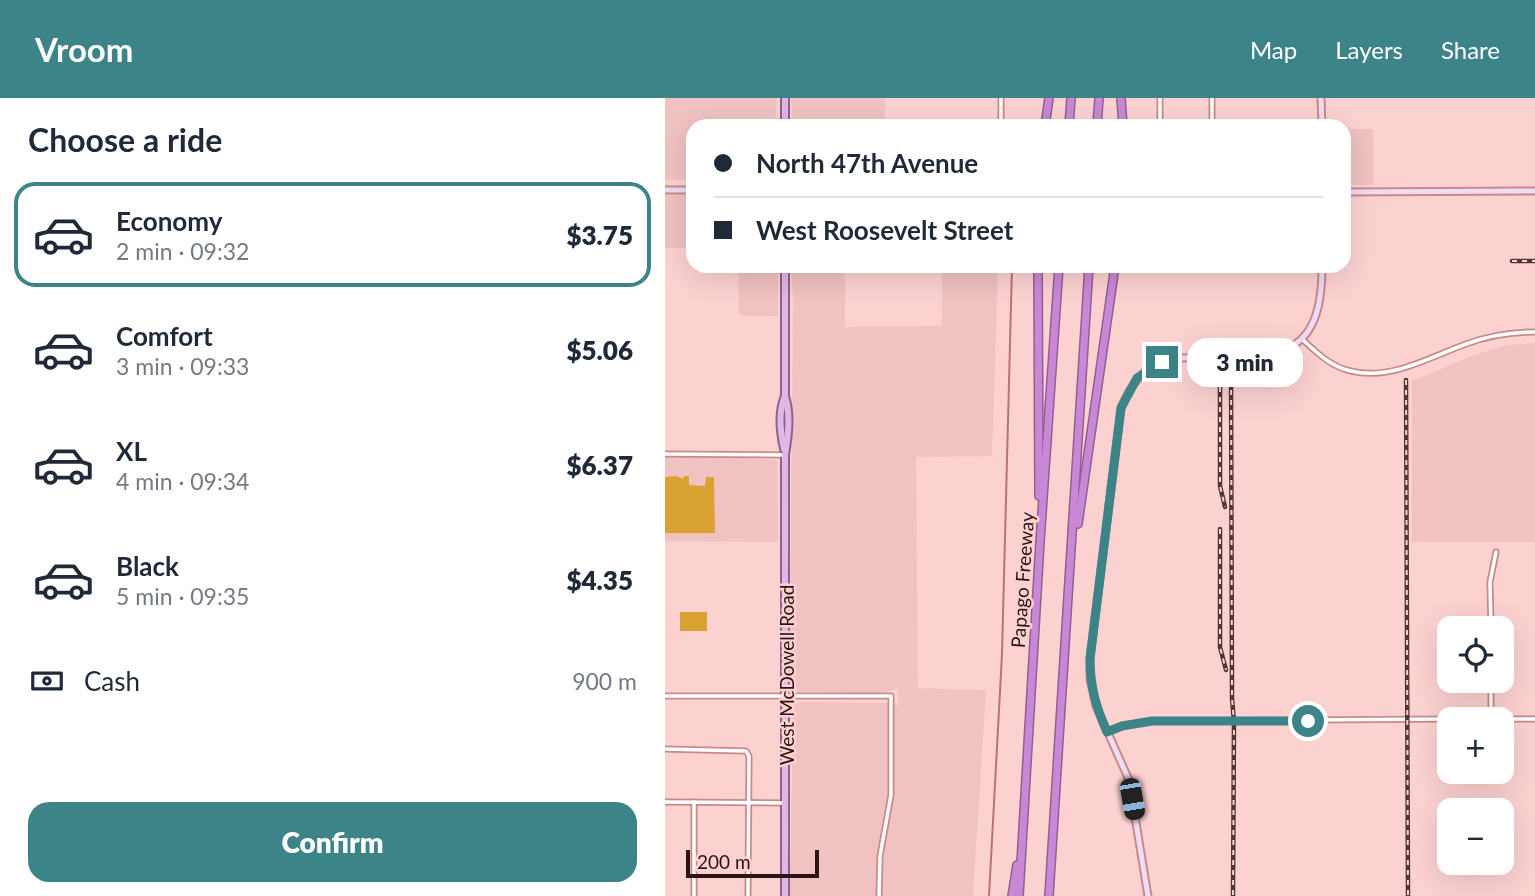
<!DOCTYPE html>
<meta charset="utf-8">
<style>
body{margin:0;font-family:Lato,sans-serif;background:#f2f2f3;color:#1f2937;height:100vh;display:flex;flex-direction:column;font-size:26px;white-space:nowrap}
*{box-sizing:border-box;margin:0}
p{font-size:23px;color:#747a83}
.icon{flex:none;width:38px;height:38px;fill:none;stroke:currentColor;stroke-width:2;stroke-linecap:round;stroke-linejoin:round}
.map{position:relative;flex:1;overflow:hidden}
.details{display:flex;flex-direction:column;background:#fff;width:665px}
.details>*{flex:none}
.banner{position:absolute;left:21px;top:21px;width:665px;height:154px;border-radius:21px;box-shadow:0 7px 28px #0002;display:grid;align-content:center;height:154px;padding:0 28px;background:#fff}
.buttons{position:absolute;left:772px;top:518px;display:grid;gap:14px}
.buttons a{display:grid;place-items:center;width:77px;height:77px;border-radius:14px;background:#fff;box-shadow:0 7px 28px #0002;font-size:35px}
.scale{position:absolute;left:21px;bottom:18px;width:133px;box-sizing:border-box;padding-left:7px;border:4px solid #2c1414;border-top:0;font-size:19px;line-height:24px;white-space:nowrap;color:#2c1414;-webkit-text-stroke:5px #fcd2d1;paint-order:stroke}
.end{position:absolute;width:32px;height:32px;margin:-16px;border:9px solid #3c8488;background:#fff;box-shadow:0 0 0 4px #fff}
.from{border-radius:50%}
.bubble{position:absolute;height:49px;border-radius:21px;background:#fff;box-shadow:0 7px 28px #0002;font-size:23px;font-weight:800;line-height:49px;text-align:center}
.car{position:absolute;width:21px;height:42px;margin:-21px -10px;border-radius:9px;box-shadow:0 0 5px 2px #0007;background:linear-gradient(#222 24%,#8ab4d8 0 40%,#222 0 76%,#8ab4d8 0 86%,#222 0)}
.banner b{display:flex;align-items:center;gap:24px;height:66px;font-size:26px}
.banner b+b{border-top:2px solid #e0e1e3}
.banner i{width:18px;height:18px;background:#1f2937}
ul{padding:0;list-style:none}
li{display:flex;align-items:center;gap:21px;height:105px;margin:0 14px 10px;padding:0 14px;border:4px solid transparent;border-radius:21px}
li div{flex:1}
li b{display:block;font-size:26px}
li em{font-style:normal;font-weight:800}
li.on{border-color:#3c8488}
li>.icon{width:63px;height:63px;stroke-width:1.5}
h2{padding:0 28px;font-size:32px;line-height:84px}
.pay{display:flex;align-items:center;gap:18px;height:77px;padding:0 28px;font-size:26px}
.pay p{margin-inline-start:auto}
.cta{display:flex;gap:14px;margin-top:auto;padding:14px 28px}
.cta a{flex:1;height:80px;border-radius:21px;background:#3c8488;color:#fff;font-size:28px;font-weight:800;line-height:80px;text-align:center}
header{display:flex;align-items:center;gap:42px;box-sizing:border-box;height:98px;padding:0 35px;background:#3c8488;color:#fff}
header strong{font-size:33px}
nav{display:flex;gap:38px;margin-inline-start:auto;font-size:24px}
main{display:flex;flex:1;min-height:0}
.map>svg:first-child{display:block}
</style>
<header>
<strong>Vroom</strong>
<nav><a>Map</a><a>Layers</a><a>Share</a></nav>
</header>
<main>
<section class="details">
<h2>Choose a ride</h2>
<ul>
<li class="on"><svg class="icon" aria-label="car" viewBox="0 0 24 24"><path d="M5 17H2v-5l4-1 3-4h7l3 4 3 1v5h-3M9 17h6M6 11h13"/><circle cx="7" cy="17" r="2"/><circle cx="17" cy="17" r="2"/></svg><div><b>Economy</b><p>2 min · 09:32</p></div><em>$3.75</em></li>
<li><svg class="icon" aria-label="car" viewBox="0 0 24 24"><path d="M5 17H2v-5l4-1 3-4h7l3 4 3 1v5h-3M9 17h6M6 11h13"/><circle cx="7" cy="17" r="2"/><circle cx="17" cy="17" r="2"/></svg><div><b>Comfort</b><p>3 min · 09:33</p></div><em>$5.06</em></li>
<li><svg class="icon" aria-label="car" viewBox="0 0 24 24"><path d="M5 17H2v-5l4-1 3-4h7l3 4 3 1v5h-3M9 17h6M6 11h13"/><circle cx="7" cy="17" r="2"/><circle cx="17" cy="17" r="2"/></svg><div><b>XL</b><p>4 min · 09:34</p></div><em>$6.37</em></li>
<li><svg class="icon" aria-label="car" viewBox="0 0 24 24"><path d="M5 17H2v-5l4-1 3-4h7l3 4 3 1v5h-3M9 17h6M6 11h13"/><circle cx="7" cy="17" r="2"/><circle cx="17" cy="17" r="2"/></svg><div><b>Black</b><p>5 min · 09:35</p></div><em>$4.35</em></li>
</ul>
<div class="pay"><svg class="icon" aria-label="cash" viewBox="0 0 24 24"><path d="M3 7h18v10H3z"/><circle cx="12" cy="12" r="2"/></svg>Cash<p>900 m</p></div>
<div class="cta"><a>Confirm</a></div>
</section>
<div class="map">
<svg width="870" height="798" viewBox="0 0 870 798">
<rect width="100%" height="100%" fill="#fcd2d1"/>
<g fill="#f0c2c1">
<polygon points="0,0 112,0 110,28 28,28 28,81 0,82"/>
<polygon points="126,0 220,0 220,28 128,28"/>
<polygon points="679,31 708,31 709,87 679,87"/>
<rect x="0" y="97" width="28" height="53"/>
<polygon points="73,168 113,168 113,218 74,217"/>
<polygon points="126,168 180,168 180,229 277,228 277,168 333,168 327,358 251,359 253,590 321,592 308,798 125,798 128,609 134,604 217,605 233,607 233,591 215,595 133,594 129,593 126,589 128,547 125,537 128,200"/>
<polygon points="870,245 870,444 747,444 747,283 809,257 842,247"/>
<polygon points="0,359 50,359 112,362 113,444 0,443"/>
</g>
<g fill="#d9a233">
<polygon points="11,378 18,381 19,378 24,378 24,387 40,388 41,379 49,379 50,435 0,435 0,379"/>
<rect x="15" y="514" width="27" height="19"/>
</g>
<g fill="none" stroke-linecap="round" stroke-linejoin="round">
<polyline stroke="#b67575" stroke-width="2" points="324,798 337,556 347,168"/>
<defs>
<g id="street">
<polyline points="336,0 336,28"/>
<polyline points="495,0 495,28"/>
<polyline points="547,28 547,0"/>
<path d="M637,241C651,254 666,269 686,273C725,283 765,259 801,246C822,238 847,234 870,234"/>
<polyline points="0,356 120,357"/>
<polyline points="826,530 825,484 831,454"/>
<polyline points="826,583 826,621"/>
<polyline points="0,598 226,598 226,697 215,758 214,798"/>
<polyline points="793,621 870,621"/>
<polyline points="442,634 457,628 487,623 784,621"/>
<polyline points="0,651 81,653 84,658 83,798"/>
<polyline points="0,704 120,705"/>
<polyline points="29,798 29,704"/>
</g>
<g id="secondary">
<polyline points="656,0 657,28"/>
<polyline points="0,92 28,92"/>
<polyline points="679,94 870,93"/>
<path d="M483,798L464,682L431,608L425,581V560L456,310C464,290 476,271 498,264C513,258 531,260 546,260C622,260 657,254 657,168"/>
</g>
<g id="primary">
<polyline points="120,0 120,28"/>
<path d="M120,168V298C126,317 123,338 120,357V798"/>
<path d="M119,351C115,333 113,314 120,298"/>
</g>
<g id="highway">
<polyline points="456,0 458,28"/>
<polyline points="380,28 384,0"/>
<polyline points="404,28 406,0"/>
<polyline points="432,28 434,0"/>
<polyline points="373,168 374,398"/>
<polyline points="413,426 450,168"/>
<polyline points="347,798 352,767"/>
<polyline points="354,798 375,444 394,168"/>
<polyline points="384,798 424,168"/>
</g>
</defs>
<use href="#street" stroke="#c98988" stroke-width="7"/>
<use href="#secondary" stroke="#c98988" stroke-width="9"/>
<use href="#primary" stroke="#925f92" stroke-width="10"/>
<use href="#highway" stroke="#925f92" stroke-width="10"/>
<use href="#street" stroke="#fff" stroke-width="3.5"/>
<use href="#secondary" stroke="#efdbf3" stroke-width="5"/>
<use href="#primary" stroke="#dfb8e6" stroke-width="6"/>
<use href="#highway" stroke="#c988d6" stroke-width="7"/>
<defs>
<g id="rail">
<polyline points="847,163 870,163"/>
<polyline points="566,272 567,600 569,624 568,798"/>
<polyline points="741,282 743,798"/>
<polyline points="555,289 555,388 560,409"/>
<polyline points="555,431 555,549 561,572"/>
</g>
</defs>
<use href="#rail" stroke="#513635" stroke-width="4.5"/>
<use href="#rail" stroke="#fcd2d1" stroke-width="2" stroke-dasharray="5" stroke-linecap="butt"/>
</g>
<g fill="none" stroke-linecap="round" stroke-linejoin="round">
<path stroke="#3c8488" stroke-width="9" d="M497,264L472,280L456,310L425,561C425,588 431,609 442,634L457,628L487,623H643"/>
</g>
<g text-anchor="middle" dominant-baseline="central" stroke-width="5" stroke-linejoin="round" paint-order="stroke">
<g font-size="19" fill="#2c1414" stroke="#fcd2d1">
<text transform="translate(357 482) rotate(-86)">Papago Freeway</text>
<text transform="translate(121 577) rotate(-90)">West McDowell Road</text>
</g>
</g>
</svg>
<div class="buttons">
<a><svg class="icon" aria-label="locate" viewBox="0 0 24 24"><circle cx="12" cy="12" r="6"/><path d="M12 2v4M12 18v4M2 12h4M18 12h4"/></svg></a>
<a>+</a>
<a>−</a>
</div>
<div class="scale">200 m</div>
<i class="end from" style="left:643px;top:623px"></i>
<i class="end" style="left:497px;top:264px"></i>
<div class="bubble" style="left:522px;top:240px;width:116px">3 min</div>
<i class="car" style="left:467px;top:701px;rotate:170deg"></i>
<div class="banner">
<b><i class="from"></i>North 47th Avenue</b>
<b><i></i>West Roosevelt Street</b>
</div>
</div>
</main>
